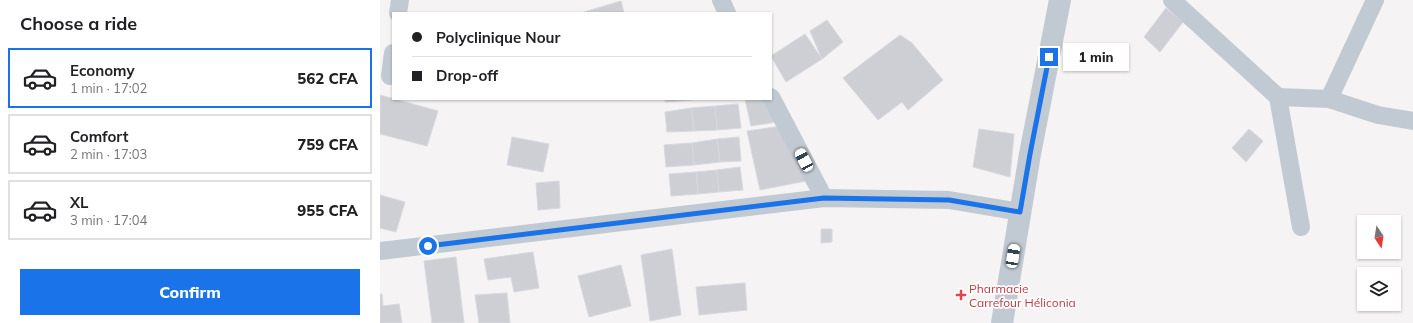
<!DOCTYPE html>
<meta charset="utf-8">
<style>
body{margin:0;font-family:Mulish,sans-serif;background:#f2f2f2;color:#202124;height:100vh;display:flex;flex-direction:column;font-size:15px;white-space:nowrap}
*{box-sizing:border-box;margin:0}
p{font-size:13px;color:#757577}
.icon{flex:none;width:22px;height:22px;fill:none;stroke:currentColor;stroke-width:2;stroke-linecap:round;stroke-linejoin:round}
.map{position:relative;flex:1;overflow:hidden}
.sheet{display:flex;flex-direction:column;background:#fff;width:380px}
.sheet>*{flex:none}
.banner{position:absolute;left:12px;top:12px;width:380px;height:88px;border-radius:0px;box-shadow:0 1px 3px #0004;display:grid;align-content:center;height:88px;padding:0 20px;background:#fff}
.needle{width:26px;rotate:168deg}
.fabs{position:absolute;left:977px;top:215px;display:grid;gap:8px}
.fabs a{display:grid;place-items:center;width:44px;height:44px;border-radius:0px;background:#fff;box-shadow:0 1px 3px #0004;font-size:20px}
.end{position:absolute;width:18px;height:18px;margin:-9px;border:5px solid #1a73e8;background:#fff;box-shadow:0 0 0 2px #fff}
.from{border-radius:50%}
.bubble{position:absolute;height:28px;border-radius:0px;background:#fff;box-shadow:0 1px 3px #0004;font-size:13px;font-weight:800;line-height:28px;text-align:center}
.car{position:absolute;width:12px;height:24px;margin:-12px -6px;border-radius:5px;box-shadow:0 0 3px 1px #0007;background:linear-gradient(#fff 24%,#345 0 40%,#fff 0 76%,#345 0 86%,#fff 0)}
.banner b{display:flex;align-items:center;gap:14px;height:38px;font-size:15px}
.banner b+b{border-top:1px solid #e0e0e0}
.banner i{width:10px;height:10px;background:#202124}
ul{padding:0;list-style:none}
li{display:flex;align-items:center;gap:12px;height:60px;margin:0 8px 6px;padding:0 12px;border:2px solid #e0e0e0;border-radius:0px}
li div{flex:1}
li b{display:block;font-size:15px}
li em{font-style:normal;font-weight:800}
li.selected{border-color:#1a73e8}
li>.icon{width:36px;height:36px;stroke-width:1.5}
h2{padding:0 20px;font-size:18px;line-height:48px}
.button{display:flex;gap:8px;margin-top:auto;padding:8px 20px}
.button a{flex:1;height:46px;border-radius:0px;background:#1a73e8;color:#fff;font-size:16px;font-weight:800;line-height:46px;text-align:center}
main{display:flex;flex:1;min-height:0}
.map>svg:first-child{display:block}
</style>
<main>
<section class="sheet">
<h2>Choose a ride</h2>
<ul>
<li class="selected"><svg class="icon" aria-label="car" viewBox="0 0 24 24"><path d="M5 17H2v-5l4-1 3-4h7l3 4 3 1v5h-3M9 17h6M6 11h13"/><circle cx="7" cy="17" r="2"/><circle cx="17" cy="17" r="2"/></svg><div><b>Economy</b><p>1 min · 17:02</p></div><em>562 CFA</em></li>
<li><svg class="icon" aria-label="car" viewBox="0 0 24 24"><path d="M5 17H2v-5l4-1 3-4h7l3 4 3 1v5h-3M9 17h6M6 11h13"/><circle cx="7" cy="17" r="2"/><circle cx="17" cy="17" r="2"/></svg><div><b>Comfort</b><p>2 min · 17:03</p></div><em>759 CFA</em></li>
<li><svg class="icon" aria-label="car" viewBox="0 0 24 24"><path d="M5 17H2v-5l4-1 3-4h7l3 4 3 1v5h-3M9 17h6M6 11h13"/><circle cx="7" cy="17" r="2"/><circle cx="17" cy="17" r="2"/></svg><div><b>XL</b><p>3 min · 17:04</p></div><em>955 CFA</em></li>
</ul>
<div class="button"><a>Confirm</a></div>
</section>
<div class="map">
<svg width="1033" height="323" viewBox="0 0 1033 323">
<rect width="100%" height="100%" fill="#f5f3f3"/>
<g fill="#cdcfd5" stroke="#d7d9de">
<polygon points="241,1 244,13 204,13 204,12"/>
<polygon points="786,8 803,22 780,52 764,37"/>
<polygon points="447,20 463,42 442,59 430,31"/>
<polygon points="425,34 442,59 406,82 391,56"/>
<polygon points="520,35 532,43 563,80 528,110 522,102 498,120 463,78"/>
<polygon points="0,95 58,111 47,146 0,134"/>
<polygon points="285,99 311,99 312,100 285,102"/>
<polygon points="365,99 384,99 397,122 371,126"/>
<polygon points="358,104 361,128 337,130 335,106"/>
<polygon points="335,106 337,130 314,131 311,108"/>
<polygon points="311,108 314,131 287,132 285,112"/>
<polygon points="402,126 426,181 380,190 367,131"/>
<polygon points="599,129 634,134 630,177 593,167"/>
<polygon points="869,129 883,141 866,162 852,148"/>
<polygon points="132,137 169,144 163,172 127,165"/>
<polygon points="359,137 361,161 340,162 337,139"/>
<polygon points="337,139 340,162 314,165 312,143"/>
<polygon points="312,143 314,165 286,167 284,145"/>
<polygon points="360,167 363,190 339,192 337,170"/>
<polygon points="337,170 339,192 318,194 316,172"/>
<polygon points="316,172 318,194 291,196 289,174"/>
<polygon points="179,181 180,208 158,210 156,183"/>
<polygon points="0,195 25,202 16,232 0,228"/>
<polygon points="441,229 452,229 452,242 441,243"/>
<polygon points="292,249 301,315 270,321 261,255"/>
<polygon points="153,252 159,288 134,292 131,277 108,280 104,259"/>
<polygon points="76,257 84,323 52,323 44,261"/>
<polygon points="241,265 251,306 209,317 198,276"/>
<polygon points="365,283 367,310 319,315 316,287"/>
<polygon points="127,293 130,323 99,323 95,295"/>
<polygon points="0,294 2,294 3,306 19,304 22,323 0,323"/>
</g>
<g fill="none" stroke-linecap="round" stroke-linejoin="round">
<g stroke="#c1cad2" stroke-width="18">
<polyline points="341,0 347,13"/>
<polyline points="792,0 898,97 921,227"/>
<polyline points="18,13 20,0"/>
<polyline points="10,76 13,53"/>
<polyline points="391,97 444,198"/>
<polyline points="898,97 949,99 998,115 1033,121"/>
<polyline points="949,99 995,0"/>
<polyline points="0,251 444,198 569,200 640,212"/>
</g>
<polyline stroke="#c1cad2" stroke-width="22" points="622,323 650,154 680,0"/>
</g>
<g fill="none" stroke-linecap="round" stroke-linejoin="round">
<polyline stroke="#1a73e8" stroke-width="5" points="48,246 444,198 569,200 640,212 650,154 669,57"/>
</g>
<path fill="#e0444e" stroke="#fff" stroke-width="1.5" d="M579 289h4v4h4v4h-4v4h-4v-4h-4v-4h4z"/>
<g text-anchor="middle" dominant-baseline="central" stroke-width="3.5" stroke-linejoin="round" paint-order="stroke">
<g font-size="12" fill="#be3a42" stroke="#fff" text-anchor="start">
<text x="589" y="288">Pharmacie<tspan x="589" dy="14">Carrefour Héliconia</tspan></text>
</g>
</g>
</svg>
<div class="fabs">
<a><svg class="needle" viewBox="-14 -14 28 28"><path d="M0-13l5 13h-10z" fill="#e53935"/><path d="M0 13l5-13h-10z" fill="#757577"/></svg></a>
<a><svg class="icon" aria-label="layers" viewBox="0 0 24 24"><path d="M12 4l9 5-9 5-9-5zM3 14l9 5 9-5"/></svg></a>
</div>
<i class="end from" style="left:48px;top:246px"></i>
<i class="end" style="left:669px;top:57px"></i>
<div class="bubble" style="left:683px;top:43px;width:66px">1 min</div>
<i class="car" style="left:424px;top:160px;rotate:332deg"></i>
<i class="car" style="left:633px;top:256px;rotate:9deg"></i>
<div class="banner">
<b><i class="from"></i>Polyclinique Nour</b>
<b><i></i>Drop-off</b>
</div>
</div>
</main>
